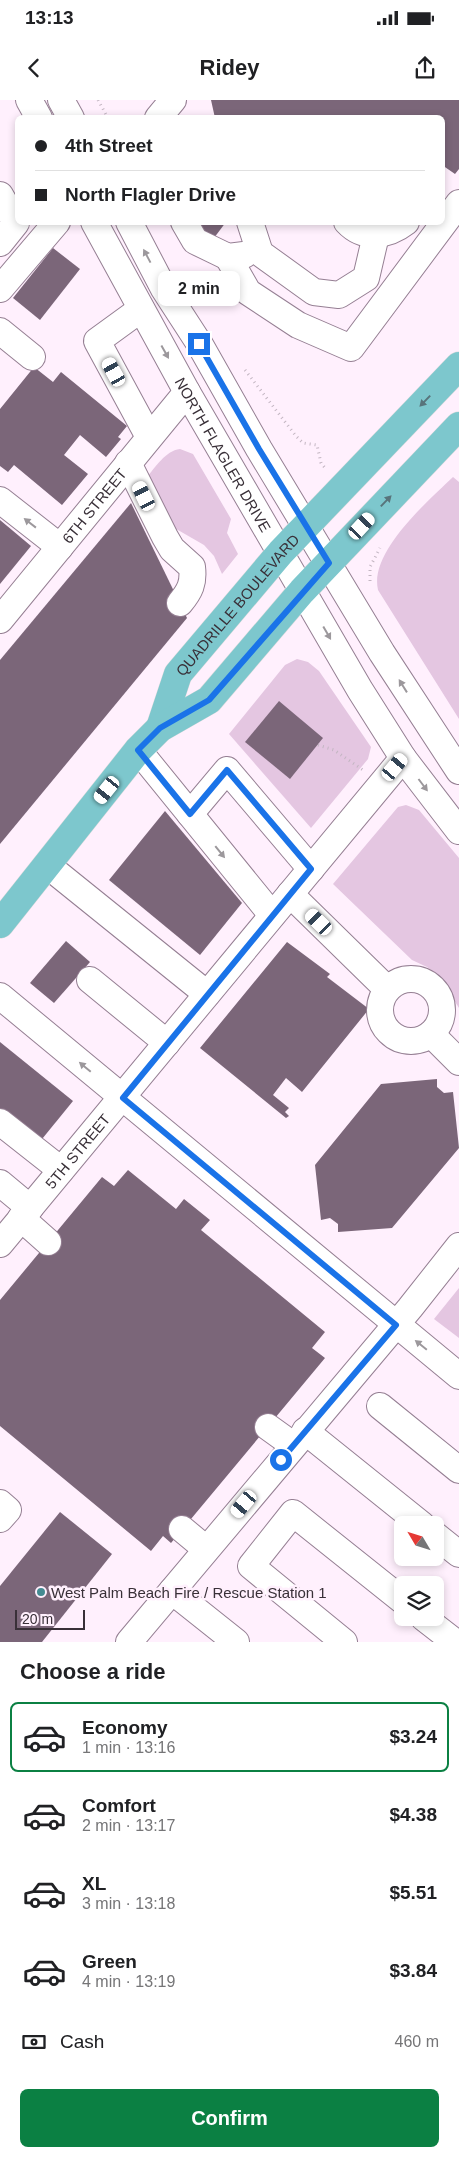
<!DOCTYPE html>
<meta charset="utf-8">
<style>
body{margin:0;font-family:Helvetica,sans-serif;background:#f6f6f6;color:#202124;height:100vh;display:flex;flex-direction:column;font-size:19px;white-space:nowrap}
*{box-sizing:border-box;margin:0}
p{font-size:16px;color:#757577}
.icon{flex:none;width:28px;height:28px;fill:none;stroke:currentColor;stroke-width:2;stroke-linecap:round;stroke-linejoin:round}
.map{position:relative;height:1542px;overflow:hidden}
.details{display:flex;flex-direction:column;background:#fff;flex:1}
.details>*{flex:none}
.guide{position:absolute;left:15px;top:15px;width:430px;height:110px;border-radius:8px;box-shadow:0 2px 8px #0003;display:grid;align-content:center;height:110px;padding:0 20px;background:#fff}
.needle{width:32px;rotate:308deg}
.fabs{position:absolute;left:394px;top:1416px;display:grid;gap:10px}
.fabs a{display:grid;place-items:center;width:50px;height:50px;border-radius:8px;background:#fff;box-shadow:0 2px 8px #0003;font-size:25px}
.scale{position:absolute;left:15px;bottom:12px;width:70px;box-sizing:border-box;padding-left:5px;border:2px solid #393038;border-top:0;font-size:14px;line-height:18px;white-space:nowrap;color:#393038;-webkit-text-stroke:4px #fff0fd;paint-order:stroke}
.end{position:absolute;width:22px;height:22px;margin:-11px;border:6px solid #1a73e8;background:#fff;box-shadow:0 0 0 2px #fff}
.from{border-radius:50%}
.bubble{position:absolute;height:35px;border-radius:8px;background:#fff;box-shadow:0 2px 8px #0003;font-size:16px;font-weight:800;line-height:35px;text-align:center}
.car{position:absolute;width:15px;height:30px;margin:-15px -8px;border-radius:6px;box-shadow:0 0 4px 1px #0007;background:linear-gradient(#fff 24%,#345 0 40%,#fff 0 76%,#345 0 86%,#fff 0)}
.guide b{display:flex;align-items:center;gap:18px;height:48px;font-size:19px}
.guide b+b{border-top:1px solid #e0e0e0}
.guide i{width:12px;height:12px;background:#202124}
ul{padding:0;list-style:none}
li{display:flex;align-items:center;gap:15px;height:70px;margin:0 10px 8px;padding:0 10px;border:2px solid transparent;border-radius:8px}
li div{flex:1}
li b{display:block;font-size:19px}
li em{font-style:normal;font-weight:800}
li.selected{border-color:#0b8043}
li>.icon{width:45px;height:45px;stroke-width:1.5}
h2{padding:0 20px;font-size:22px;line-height:60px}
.pay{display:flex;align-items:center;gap:12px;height:55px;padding:0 20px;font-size:19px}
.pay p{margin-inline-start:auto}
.button{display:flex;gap:10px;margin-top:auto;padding:10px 20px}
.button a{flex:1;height:58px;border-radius:8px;background:#0b8043;color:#fff;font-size:20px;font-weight:800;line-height:58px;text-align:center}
.status{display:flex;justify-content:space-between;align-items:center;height:35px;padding:0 25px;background:#fff;direction:ltr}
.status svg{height:14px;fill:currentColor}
header{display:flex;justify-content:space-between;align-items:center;height:65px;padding:0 20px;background:#fff;font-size:22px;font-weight:800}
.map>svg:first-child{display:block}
</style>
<div class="status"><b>13:13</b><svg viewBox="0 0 49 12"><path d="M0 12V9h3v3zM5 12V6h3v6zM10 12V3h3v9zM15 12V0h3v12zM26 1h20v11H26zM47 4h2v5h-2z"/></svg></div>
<header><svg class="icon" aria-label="back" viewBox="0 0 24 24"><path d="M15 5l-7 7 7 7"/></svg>Ridey<svg class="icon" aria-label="share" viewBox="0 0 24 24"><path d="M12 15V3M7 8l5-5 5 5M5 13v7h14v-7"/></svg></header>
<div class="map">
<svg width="459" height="1542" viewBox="0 0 459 1542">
<rect width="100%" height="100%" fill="#fff0fd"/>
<g fill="#e4c6e1">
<path d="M180,349L193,354L231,419L227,433L238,454L222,474L214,456L204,445L171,426L146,378C156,367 165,351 180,349Z"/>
<path d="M453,377L459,382V619L378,490C369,452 428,401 453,377Z"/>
<polygon points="297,559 308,562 319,571 371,647 368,659 311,728 229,634 285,565"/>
<polygon points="406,705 419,710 459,758 459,908 439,876 427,867 412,860 333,784 398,707"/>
<polygon points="459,1188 459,1238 434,1219"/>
</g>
<g fill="#7b6679">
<polygon points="211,0 459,0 459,69 455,74 442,65 442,18 215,18"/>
<polygon points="193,122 226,122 214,138"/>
<polygon points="53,148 80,169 40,220 13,198"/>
<polygon points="34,267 53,282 61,272 127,326 118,337 121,339 106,357 80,335 64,355 88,374 62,405 14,365 8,372 0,366 0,309"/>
<polygon points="131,403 187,518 0,744 0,560"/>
<polygon points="0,420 31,446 0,484"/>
<polygon points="279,601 323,638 290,679 245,642"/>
<polygon points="165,711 242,803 200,855 109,780"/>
<polygon points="66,841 90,862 54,903 30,883"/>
<polygon points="287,842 330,874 327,877 369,909 302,992 286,978 273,995 289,1008 285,1012 289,1016 286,1018 200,948"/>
<polygon points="0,942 73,1001 38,1044 0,1013"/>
<polygon points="437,979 437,987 444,993 453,992 459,1048 392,1128 338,1132 338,1124 330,1118 321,1120 315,1065 381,984"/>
<polygon points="128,1070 176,1109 184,1099 210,1120 201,1130 325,1232 312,1248 325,1258 171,1443 163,1436 151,1451 0,1326 0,1200 102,1077 114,1086"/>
<polygon points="60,1412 112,1454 42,1542 0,1542 0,1486"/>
</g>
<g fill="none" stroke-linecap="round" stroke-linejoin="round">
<defs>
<g id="minor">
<polyline points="29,0 39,18"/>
<polyline points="61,0 71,18"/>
<polyline points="158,18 173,0"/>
<polyline points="0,95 16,123 0,143"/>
<path id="s1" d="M94,122L187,292L360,590L403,658L459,731"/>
<polyline points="129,122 164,189 199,243 259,349 382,553 459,671"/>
<polyline points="184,122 195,141 228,157 244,155"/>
<polyline points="250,122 260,153 314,192 339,195 366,178 376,135"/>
<path d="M347,122C364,140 388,136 406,122"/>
<polyline points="228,157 248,192 298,225 351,248 459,103"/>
<polyline points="0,189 57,122"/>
<polyline points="141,209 97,241 149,337"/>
<polyline points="0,231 32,257"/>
<path d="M128,363L165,437L172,449L192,467C194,483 190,491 180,503"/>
<polyline points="0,400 60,447"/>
<path id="s2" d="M0,520L187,292"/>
<polyline points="138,650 272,815"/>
<polyline points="190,714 227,670 311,769"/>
<polyline points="47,765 207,894"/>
<polyline points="290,794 387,889"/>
<circle cx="411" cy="910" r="31"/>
<polyline points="90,880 167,943"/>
<polyline points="0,896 459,1276"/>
<polyline points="431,934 459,962"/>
<polyline points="0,1022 61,1070"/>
<polyline points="0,1083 30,1108"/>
<polyline points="21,1118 48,1142"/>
<path id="s3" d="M0,1144L403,658"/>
<polyline points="380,1306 459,1370"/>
<polyline points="268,1327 293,1345"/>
<polyline points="305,1331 422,1425"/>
<polyline points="0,1403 8,1410 0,1419"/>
<polyline points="182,1429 206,1449"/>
<polyline points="435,1435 459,1454"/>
<polyline points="172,1491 236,1542"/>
<polyline points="424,1518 455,1542"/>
<polyline points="129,1542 410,1208 459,1146"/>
<polyline points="344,1542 251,1466 293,1413 402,1500"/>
</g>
<g id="major">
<path id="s4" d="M160,628L178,574L281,452L459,266"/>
<polyline points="0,824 138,650 160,628 209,600 302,491 459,326"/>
</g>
</defs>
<use href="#minor" stroke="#957f93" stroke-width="28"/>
<use href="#major" stroke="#dbdadb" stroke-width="29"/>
<g stroke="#c3b6c2" stroke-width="3" stroke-dasharray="1 4" stroke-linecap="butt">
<polyline points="98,0 108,18"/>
<polyline points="245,270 296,336 303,343 317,345 321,363 326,369"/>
<polyline points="370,481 370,467 380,448"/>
<polyline points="318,645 334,650 363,670"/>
</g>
<use href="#minor" stroke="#fff" stroke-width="26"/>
<use href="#major" stroke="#7dc7cd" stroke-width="28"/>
</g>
<defs><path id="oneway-solid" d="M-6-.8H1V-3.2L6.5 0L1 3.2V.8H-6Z" transform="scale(1.25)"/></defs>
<g fill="#9c989c">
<use href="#oneway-solid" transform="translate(147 156) rotate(-118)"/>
<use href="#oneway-solid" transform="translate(165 252) rotate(61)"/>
<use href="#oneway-solid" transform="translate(30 423) rotate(-142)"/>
<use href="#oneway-solid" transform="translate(327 533) rotate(60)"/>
<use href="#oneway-solid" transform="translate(403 586) rotate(-122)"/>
<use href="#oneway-solid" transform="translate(423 685) rotate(53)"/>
<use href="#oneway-solid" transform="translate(220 752) rotate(51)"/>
<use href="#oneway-solid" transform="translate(85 967) rotate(-140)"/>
<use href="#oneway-solid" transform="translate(421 1245) rotate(-141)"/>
</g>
<g fill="#58747b">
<use href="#oneway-solid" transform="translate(425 301) rotate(134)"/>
<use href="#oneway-solid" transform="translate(386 401) rotate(-46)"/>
</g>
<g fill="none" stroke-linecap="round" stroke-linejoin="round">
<polyline stroke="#1a73e8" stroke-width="6" points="199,244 259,349 329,463 209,600 160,628 138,650 190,714 227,670 311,769 123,998 396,1225 281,1360"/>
</g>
<circle fill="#448b92" stroke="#fff0fd" stroke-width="2" cx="41" cy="1492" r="5"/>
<g text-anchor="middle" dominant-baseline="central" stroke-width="5" stroke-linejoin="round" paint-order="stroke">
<g font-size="15" fill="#393038" stroke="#fff0fd">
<text stroke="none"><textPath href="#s1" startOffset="266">NORTH FLAGLER DRIVE</textPath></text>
<text stroke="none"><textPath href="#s2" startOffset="148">6TH STREET</textPath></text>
<text stroke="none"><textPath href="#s4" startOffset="148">QUADRILLE BOULEVARD</textPath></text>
<text stroke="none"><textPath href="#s3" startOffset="121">5TH STREET</textPath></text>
</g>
<g font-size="15" fill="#393038" stroke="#fff0fd" text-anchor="start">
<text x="51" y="1492">West Palm Beach Fire / Rescue Station 1</text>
</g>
</g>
</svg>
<div class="fabs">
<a><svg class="needle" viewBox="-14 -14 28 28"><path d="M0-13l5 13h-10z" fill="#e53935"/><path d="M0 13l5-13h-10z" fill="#757577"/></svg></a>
<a><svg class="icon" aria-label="layers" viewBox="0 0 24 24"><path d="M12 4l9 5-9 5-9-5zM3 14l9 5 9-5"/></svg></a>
</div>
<div class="scale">20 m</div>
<i class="end from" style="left:281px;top:1360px"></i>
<i class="end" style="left:199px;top:244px"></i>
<div class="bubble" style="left:158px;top:171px;width:82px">2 min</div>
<i class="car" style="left:114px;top:272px;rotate:331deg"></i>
<i class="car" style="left:144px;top:396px;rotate:334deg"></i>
<i class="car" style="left:362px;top:426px;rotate:43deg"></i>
<i class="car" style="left:395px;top:667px;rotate:40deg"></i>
<i class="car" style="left:107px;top:690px;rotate:219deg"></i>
<i class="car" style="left:319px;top:822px;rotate:314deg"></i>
<i class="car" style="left:244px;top:1404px;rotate:220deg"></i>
<div class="guide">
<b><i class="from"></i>4th Street</b>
<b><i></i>North Flagler Drive</b>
</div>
</div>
<section class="details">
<h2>Choose a ride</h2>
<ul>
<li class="selected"><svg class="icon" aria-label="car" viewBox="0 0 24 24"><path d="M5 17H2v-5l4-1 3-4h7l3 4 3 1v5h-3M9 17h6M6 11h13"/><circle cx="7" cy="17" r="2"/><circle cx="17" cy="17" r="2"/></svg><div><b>Economy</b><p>1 min · 13:16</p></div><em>$3.24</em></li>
<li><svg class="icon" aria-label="car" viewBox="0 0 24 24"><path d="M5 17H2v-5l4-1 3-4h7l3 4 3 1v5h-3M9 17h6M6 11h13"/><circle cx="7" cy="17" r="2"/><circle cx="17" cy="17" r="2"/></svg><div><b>Comfort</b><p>2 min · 13:17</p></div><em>$4.38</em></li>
<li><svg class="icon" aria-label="car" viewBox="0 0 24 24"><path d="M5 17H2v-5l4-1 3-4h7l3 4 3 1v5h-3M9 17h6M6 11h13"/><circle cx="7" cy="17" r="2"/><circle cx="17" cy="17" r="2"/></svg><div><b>XL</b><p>3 min · 13:18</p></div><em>$5.51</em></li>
<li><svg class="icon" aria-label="car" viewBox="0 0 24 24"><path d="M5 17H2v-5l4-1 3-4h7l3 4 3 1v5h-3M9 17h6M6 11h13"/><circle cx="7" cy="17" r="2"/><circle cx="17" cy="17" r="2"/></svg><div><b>Green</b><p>4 min · 13:19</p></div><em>$3.84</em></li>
</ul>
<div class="pay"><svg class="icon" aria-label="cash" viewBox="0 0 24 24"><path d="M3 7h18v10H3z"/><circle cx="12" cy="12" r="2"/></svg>Cash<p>460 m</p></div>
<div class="button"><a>Confirm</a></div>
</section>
